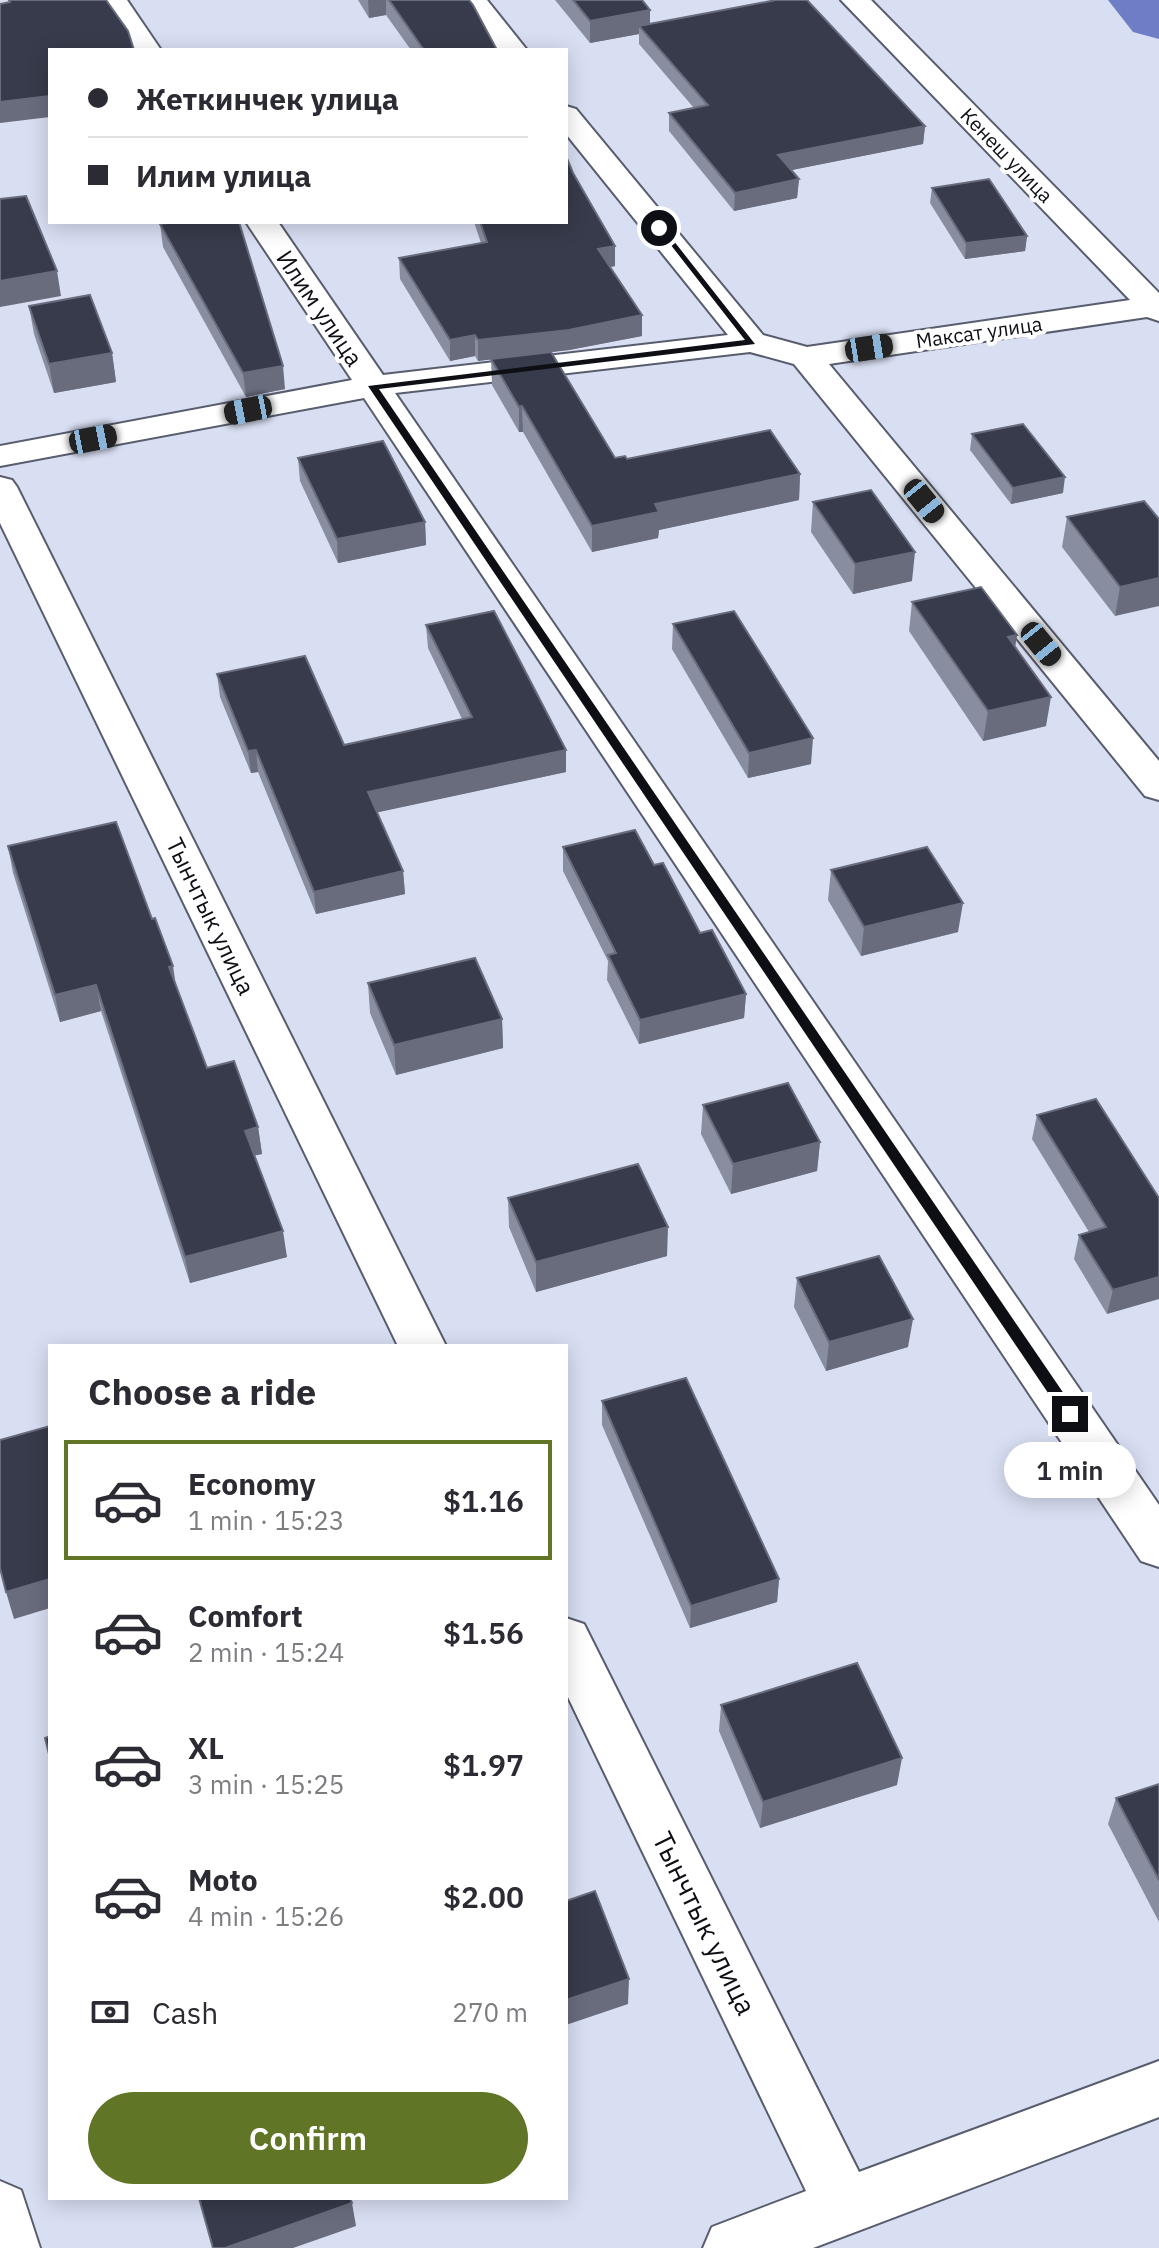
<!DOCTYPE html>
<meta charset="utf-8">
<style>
body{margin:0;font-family:"IBM Plex Sans",sans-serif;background:#f7f7f7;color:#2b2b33;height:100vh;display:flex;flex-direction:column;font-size:30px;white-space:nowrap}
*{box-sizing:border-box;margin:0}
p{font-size:26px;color:#7c7c81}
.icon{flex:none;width:44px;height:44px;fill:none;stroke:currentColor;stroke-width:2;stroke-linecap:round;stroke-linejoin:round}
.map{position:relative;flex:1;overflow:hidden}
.sheet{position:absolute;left:48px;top:1344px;width:520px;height:856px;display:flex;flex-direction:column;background:#fff;border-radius:0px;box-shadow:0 4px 20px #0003}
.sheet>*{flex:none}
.banner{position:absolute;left:48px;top:48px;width:520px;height:176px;border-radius:0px;box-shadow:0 4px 20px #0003;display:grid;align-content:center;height:176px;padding:0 40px;background:#fff}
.end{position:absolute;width:36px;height:36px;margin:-18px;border:10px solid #0d0f15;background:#fff;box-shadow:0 0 0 4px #fff}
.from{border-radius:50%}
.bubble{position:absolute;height:56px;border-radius:28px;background:#fff;box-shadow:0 4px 20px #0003;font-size:26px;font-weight:600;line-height:56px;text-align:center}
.car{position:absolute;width:24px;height:48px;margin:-24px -12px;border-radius:10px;box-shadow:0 0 6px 2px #0007;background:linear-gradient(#222 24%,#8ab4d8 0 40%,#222 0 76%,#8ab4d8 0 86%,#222 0)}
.banner b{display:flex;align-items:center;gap:28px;height:76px;font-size:30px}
.banner b+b{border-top:2px solid #e1e1e2}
.banner i{width:20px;height:20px;background:#2b2b33}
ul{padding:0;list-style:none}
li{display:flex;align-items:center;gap:24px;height:120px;margin:0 16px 12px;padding:0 24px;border:4px solid transparent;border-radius:0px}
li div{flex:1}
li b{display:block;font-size:30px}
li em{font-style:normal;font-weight:600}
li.current{border-color:#607526}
li>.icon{width:72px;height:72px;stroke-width:1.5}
h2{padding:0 40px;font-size:36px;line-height:96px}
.pay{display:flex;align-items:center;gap:20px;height:88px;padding:0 40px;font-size:30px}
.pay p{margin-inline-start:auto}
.action{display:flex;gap:16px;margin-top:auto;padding:16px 40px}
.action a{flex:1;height:92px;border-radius:48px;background:#607526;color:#fff;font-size:32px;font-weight:600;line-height:92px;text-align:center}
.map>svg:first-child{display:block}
</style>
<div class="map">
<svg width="1159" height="2248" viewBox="0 0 1159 2248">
<rect width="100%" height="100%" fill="#d9dff3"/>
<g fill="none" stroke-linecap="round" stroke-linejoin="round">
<polygon fill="#6d7ec6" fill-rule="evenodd" points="1108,0 1159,0 1159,39 1133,32"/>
<defs>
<g id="street">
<polygon points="99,0 127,0 161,50 133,50"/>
<polygon points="458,0 487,0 527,50 498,50"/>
<polygon points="841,0 871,0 1159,293 1159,321 1147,317 829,364 1159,761 1159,800 1145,796 794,364 750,352 395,393 1159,1505 1159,1567 1141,1561 364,398 0,466 0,446 352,380 246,222 278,222 383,375 728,335 566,134 566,106 576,109 763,335 807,347 1130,300"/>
<polygon points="0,477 12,480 17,487 446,1346 398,1346 0,523"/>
<polygon points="566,1618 584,1624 859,2172 1159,2061 1159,2117 813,2248 703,2248 712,2227 806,2191 566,1693"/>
<polygon points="0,2181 21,2190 40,2248 0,2248"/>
</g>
</defs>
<use href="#street" stroke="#585d6e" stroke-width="4"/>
<use href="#street" fill="#fff" fill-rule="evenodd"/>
</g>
<g fill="#888d9f">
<polygon points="358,0 469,0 497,50 411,50 386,15 369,18"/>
<polygon points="555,0 642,0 650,24 925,126 923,144 791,170 799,179 797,198 734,211 669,131 669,113 694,108 639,44 639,34 590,43"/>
<polygon points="573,173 615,246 615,266 610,267 642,315 642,336 569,350 551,352 615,458 800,474 799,500 659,530 658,538 592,552 523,432 519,432 492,385 491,359 478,361 475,356 450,361 400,279 399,258 481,243 474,222 566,222"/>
<polygon points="932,188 1027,236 1025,251 965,259 930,203"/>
<polygon points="160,224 285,389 246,397 163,247"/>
<polygon points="29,306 112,353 116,382 54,393 34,334"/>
<polygon points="972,434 1063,493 1011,504 970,450"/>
<polygon points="298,458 425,522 426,545 338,563 300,481"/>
<polygon points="1144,501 1115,616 1062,547 1067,517"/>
<polygon points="813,502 912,581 853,594 811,532"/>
<polygon points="912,602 1017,635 1015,647 1046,726 983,741 909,631"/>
<polygon points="673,624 811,764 748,778 672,649"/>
<polygon points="426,625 566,772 377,812 403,871 405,894 316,914 258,772 251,773 220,697 217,674 344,745 462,719 428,648"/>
<polygon points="8,846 176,987 207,1068 258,1127 262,1154 255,1155 287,1257 190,1283 101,1011 60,1022 13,873"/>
<polygon points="563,847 654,865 700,933 746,994 744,1018 639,1044 607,980 608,961 563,871"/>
<polygon points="831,870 958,932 861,956 828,900"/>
<polygon points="368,983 502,1019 503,1048 396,1075 370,1013"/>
<polygon points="703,1105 820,1142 817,1171 731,1194 701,1134"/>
<polygon points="1037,1115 1159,1198 1107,1314 1074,1259 1079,1235 1089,1232 1032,1139"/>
<polygon points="508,1198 667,1256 536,1292 509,1227"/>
<polygon points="797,1278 908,1347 826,1371 794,1307"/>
<polygon points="602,1401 779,1579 777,1602 690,1628 602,1425"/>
<polygon points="721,1705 897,1785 760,1828 719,1731"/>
<polygon points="1159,1784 1159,1922 1108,1824 1116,1798"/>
</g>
<g fill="#686c7d">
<polygon points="368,0 386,0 386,15 369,18"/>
<polygon points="650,10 650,32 639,26 639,34 590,43 590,21"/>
<polygon points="50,96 50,117 0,123 0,102"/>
<polygon points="925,126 923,144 777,173 778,155"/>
<polygon points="799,179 797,198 734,211 735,193"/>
<polygon points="1027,236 1025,251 965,259 966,243"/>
<polygon points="615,246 615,266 597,270 598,249"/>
<polygon points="57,271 61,296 0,307 0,281"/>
<polygon points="642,315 642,336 569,350 478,361 478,340"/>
<polygon points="475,335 475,356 450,361 450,340"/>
<polygon points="112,353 116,382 54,393 49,364"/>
<polygon points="283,366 285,389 246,397 243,373"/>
<polygon points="522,406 523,432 519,432 519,407"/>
<polygon points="800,474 799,500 659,530 658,538 592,552 592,526 655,504"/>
<polygon points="1065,477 1063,493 1011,504 1013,488"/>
<polygon points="425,522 426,545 338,563 337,539"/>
<polygon points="915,552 912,581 853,594 855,564"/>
<polygon points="1159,578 1159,606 1115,616 1120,587"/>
<polygon points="1017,635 1012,665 1008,637"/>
<polygon points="1051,697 1046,726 983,741 988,711"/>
<polygon points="813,738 811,764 748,778 749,753"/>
<polygon points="256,750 258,772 251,773 248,751"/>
<polygon points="566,750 566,772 370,814 368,792"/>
<polygon points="403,871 405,894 316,914 314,892"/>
<polygon points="963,903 958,932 861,956 864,927"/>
<polygon points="173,966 177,993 169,967"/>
<polygon points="96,985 101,1011 60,1022 55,995"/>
<polygon points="746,994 744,1018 639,1044 640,1020"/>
<polygon points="502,1019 503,1048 396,1075 394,1045"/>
<polygon points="258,1127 262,1154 249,1157 245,1131"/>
<polygon points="820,1142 817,1171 731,1194 733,1164"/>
<polygon points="668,1227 667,1256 536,1292 536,1262"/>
<polygon points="283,1231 287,1257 190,1283 185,1257"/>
<polygon points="1159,1277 1159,1299 1107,1314 1113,1290"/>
<polygon points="913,1319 908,1347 826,1371 829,1342"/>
<polygon points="50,1579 50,1608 14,1619 6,1592"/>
<polygon points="779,1579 777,1602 690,1628 691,1606"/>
<polygon points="902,1758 897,1785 760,1828 763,1802"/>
<polygon points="629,1979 628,2004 566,2025 566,2000"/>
<polygon points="352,2203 356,2226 293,2248 225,2248"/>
</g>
<g fill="#373b4b" stroke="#686c7d" stroke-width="2">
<polygon points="9,0 106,0 128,31 134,50 50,50 50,96 0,102 0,4 10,2"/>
<polygon points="389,0 469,0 473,5 497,50 424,50"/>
<polygon points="573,0 642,0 650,10 590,21"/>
<polygon points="776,0 807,0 925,126 778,155 799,179 735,193 669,113 708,105 639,26"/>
<polygon points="566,156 573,173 615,246 598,249 642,315 569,330 478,340 475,335 450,340 399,258 487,242 480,222 566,222"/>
<polygon points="989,179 1027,236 966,243 932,188"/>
<polygon points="26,196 57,271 0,281 0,199"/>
<polygon points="175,222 239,222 283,366 243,373 160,224"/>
<polygon points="90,295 112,353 49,364 29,306"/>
<polygon points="551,352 615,458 625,456 627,459 770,430 800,474 655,504 659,512 592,526 522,406 519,407 491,359"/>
<polygon points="1023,424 1065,477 1013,488 972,434"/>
<polygon points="383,441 425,522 337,539 298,458"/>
<polygon points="871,490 915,552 855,564 813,502"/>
<polygon points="1144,501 1159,519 1159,578 1120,587 1067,517"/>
<polygon points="981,587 1017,635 1008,637 1051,697 988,711 912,602"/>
<polygon points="494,611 566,750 368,792 403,871 314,892 256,750 248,751 217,674 305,656 344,745 472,717 426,625"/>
<polygon points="734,611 813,738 749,753 673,624"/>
<polygon points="116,822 152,919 155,918 173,966 169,967 207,1068 234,1061 258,1127 245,1131 283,1231 185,1257 96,985 55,995 8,846"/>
<polygon points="635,830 654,865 663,863 700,933 712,930 746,994 640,1020 608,955 616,953 563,847"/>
<polygon points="927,847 963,903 864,927 831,870"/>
<polygon points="475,958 502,1019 394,1045 368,983"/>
<polygon points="788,1083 820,1142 733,1164 703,1105"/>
<polygon points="1096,1099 1159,1198 1159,1277 1113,1290 1079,1235 1106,1227 1037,1115"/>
<polygon points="638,1164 668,1227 536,1262 508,1198"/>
<polygon points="879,1256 913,1319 829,1342 797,1278"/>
<polygon points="686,1378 779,1579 691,1606 602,1401"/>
<polygon points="50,1426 50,1579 6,1592 0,1568 0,1440"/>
<polygon points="857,1663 902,1758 763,1802 721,1705"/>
<polygon points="50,1736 50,1758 45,1738"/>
<polygon points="1159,1784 1159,1880 1116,1798"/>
<polygon points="595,1891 629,1979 566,2000 566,1901"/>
<polygon points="199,2198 350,2198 352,2203 225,2248 213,2248"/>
</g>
<polygon fill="#0d0f15" points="656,226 662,226 755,344 379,389 1075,1410 1075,1418 1065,1418 368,386 745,340"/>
<g text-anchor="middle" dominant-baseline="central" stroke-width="8" stroke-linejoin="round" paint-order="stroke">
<g font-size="20" fill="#0d0f15" stroke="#fff">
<text transform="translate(1007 155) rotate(46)">Кенеш улица</text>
<text transform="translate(979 332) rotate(-8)">Максат улица</text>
</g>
<g font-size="24" fill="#0d0f15" stroke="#fff">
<text transform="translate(320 308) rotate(56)">Илим улица</text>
<text transform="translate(211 916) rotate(64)">Тынчтык улица</text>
</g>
<g font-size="28" fill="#0d0f15" stroke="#fff">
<text transform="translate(705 1923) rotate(64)">Тынчтык улица</text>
</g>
</g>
</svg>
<i class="end from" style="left:659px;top:228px"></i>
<i class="end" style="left:1070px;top:1414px"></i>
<div class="bubble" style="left:1004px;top:1442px;width:132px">1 min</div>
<i class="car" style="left:869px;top:348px;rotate:81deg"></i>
<i class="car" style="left:248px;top:410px;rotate:259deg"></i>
<i class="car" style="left:93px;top:439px;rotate:79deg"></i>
<i class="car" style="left:924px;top:501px;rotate:141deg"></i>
<i class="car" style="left:1041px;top:644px;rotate:141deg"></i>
<div class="banner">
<b><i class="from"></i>Жеткинчек улица</b>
<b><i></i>Илим улица</b>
</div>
<section class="sheet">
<h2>Choose a ride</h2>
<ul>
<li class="current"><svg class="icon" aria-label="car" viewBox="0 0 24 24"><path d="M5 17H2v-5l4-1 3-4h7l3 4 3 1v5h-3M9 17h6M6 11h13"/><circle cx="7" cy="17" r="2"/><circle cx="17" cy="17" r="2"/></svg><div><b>Economy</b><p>1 min · 15:23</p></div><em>$1.16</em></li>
<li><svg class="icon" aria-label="car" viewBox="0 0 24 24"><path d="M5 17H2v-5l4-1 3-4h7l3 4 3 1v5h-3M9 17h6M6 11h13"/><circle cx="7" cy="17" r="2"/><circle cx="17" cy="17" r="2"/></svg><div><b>Comfort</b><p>2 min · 15:24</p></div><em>$1.56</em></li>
<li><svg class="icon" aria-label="car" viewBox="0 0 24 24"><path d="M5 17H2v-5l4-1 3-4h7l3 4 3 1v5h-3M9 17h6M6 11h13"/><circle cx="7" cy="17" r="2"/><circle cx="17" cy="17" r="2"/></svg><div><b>XL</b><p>3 min · 15:25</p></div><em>$1.97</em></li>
<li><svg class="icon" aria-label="car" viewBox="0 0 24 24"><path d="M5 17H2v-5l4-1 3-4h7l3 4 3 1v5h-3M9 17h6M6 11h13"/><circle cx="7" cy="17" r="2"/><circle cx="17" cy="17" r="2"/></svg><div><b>Moto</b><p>4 min · 15:26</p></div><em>$2.00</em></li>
</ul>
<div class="pay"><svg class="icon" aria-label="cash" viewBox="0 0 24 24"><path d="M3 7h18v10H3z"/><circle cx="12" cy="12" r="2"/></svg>Cash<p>270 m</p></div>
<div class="action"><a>Confirm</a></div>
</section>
</div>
